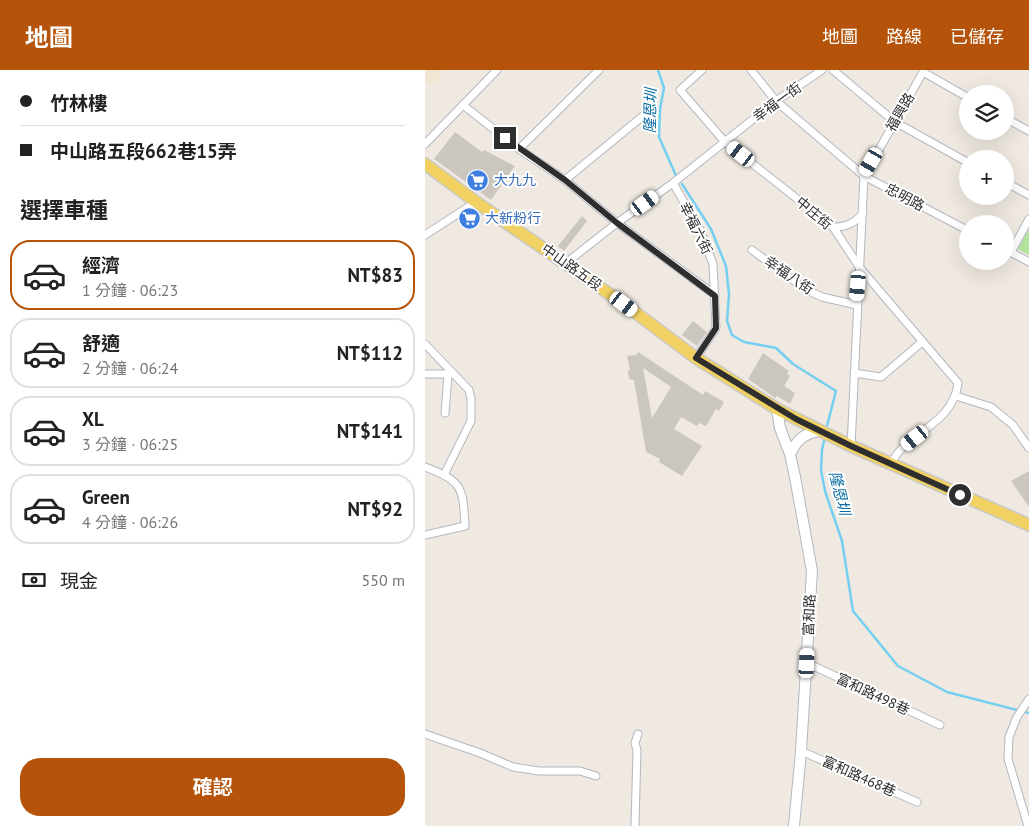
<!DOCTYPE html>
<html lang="zh-TW">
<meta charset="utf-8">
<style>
body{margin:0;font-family:"PT Sans","Noto Sans TC",sans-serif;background:#f2f2f2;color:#222;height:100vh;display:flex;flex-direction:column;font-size:19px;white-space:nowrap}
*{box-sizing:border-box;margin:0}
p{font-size:16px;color:#767676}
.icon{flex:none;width:28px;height:28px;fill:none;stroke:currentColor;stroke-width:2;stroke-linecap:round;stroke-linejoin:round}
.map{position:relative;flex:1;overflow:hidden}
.drawer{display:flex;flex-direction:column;background:#fff;width:425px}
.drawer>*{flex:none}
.hud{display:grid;align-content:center;height:110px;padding:0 20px;background:#fff}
.tools{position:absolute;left:534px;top:15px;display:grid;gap:10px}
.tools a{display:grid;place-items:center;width:55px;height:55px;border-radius:50%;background:#fff;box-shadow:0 5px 20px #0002;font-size:25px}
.end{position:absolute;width:22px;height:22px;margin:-11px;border:6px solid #2e2e2e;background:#fff;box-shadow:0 0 0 2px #fff}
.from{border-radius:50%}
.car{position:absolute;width:15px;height:30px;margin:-15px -8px;border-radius:6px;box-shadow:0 0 4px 1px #0007;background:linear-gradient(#fff 24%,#345 0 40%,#fff 0 76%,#345 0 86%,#fff 0)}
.hud b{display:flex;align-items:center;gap:18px;height:48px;font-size:19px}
.hud b+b{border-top:1px solid #e0e0e0}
.hud i{width:12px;height:12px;background:#222}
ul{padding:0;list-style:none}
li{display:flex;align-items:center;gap:15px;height:70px;margin:0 10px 8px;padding:0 10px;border:2px solid #e0e0e0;border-radius:20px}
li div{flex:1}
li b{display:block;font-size:19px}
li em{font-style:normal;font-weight:700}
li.active{border-color:#b45309}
li>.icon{width:45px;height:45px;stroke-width:1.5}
h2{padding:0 20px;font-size:22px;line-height:60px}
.pay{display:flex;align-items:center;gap:12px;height:55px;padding:0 20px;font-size:19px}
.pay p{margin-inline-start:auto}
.action{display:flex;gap:10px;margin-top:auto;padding:10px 20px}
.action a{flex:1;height:58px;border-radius:20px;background:#b45309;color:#fff;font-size:20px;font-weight:700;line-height:58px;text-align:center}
header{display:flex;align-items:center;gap:30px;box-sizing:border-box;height:70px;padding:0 25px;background:#b45309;color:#fff}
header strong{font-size:24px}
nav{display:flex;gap:28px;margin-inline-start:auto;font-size:18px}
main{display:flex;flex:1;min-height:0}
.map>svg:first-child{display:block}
</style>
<header>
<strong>地圖</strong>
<nav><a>地圖</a><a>路線</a><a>已儲存</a></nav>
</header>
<main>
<section class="drawer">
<div class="hud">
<b><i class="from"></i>竹林樓</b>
<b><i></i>中山路五段662巷15弄</b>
</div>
<h2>選擇車種</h2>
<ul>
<li class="active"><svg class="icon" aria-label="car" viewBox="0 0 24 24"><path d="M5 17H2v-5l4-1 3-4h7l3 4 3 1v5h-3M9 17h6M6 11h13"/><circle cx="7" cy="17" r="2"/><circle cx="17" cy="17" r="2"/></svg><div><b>經濟</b><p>1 分鐘 · 06:23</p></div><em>NT$83</em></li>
<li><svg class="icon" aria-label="car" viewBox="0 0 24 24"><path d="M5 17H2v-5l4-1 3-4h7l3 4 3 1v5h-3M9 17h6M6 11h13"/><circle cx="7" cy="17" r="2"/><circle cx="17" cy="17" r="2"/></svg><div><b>舒適</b><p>2 分鐘 · 06:24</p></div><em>NT$112</em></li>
<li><svg class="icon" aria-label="car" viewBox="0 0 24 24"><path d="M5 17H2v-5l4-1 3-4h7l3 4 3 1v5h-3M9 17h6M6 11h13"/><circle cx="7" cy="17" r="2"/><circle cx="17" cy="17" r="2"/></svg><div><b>XL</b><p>3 分鐘 · 06:25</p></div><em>NT$141</em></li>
<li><svg class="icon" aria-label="car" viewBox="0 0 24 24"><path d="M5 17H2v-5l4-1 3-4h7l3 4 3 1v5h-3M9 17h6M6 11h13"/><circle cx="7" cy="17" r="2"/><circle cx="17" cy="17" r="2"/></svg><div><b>Green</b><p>4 分鐘 · 06:26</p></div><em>NT$92</em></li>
</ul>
<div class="pay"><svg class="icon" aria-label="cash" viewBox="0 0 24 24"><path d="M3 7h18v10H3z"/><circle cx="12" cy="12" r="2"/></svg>現金<p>550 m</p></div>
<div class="action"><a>確認</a></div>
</section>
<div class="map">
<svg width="604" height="756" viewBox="0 0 604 756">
<rect width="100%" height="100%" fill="#efe9e1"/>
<polygon fill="#f0e6d1" points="0,0 18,0 10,13 0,13"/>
<polygon fill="#b6e59e" points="604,159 604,185 593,179"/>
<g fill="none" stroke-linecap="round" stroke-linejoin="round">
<g stroke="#75cff0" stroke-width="2.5">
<polyline points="233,0 239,18 235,39 234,67 252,108"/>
<polyline points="257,114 286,159 301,196 304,224 302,251 307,265 319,272 351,278 368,294 411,321 401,360"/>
<polyline points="400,366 397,380 396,400 400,421 417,471 428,541 473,596 522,622 604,643"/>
</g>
</g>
<g fill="#cbc7bf" fill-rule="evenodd">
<polygon points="30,62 57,82 59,80 90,96 66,130 9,89"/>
<polygon points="157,146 162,151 139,181 133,176"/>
<polygon points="268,251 282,262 272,276 257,265"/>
<path d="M213,282L278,325L280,321L299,332L294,341L291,339L281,356L274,353L272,356L256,347L249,359L277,376L257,406L234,392L235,389L221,382L209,310L204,309L203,300H205L202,286L211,285ZM218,298L246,317L227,348Z"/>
<polygon points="338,283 364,301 362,304 365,306 359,316 370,323 365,334 352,326 350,328 323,309"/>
<polygon points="604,401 604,437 586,411"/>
</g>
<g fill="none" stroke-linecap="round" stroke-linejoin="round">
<defs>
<g id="street">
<path d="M277,0L255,20L300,72L408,157L435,198L533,313C528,356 479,363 466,394"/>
<polyline points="326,0 351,31 439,106 542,160"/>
<polyline points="408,0 470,52 542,92"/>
<polyline points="38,35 94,79 140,110 192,153 290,225"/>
<polyline points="580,48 604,61"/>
<polyline points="0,74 72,0"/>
<polyline points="94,79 174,0"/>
<polyline points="140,110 224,41"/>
<polyline points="580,112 604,125"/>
<polyline points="248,113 275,160 288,194 291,258 271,288"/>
<path d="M408,157C421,157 429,154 438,143"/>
<polyline points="0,165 51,132"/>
<polyline points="580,179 604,192"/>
<polyline points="327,180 380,219 397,227 432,235"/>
<polyline points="586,182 604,149"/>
<polyline points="141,193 192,153 248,113 351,31 397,0"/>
<polyline points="0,274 44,320 46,329 46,351 19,405"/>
<polyline points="429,303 456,307 497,272"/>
<polyline points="0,304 27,304"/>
<polyline points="531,326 566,337 588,355 604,378"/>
<polyline points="20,343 23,305"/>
<polyline points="426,376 439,106 498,2 542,27"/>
<path d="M0,397C38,411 38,418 40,456L0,465"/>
<polyline points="382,593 515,655"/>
<polyline points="0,664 55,683 88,697 114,701 155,701 171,706"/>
<polyline points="376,681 492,732"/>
<polyline points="210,756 212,680 210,673 213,664"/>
<polyline points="603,756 583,689 584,667 592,647 604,629"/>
</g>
<g id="secondary">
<polyline points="352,339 355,358 365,384 370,407 387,501 376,681 369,756"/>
<path d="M365,384C372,370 378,364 394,361"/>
</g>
<polyline id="primary" points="0,94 51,132 199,234 271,288 352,339 426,376 604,455"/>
</defs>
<use href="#street" stroke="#b4b7c1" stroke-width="9"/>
<use href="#secondary" stroke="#b4b7c1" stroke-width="12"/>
<use href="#primary" stroke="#c9c9c9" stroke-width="14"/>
<use href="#street" stroke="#fff" stroke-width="7"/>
<use href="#secondary" stroke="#fff" stroke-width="10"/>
<use href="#primary" stroke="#f2d163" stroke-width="11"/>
</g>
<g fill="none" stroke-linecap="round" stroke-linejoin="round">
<polyline stroke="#2e2e2e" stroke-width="6" points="80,68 140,110 192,153 290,226 291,258 271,288 371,349 426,376 535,425"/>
</g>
<defs>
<symbol id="supermarket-disc" viewBox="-11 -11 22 22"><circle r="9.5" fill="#3f7fe0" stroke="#fff"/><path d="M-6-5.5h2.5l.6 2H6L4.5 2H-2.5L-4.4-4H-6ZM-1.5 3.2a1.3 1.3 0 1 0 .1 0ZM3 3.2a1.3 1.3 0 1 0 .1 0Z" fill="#fff"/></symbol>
</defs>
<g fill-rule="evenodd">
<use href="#supermarket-disc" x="40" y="98" width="25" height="25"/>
<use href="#supermarket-disc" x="32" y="136" width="25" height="25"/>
</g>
<g text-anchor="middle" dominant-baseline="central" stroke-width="4" stroke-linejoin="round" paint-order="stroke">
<g font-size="14" fill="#2e2e2e" stroke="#fff">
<text transform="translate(352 32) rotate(-36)">幸福一街</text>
<text transform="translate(475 42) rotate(-60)">福興路</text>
<text transform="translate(480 127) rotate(28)">忠明路</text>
<text transform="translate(389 143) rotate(40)">中庄街</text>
<text transform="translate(271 158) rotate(64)">幸福六街</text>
<text transform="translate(147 197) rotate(35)">中山路五段</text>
<text transform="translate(364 205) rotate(34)">幸福八街</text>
<text transform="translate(384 545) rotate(-87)">富和路</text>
<text transform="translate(448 624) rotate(25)">富和路498巷</text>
<text transform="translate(434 706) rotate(24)">富和路468巷</text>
</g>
<g font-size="14" fill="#366cbe" stroke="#fff" text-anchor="start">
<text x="69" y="110">大九九</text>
<text x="60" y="148">大新粉行</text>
</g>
<g font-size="15" font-style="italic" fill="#0d6fa3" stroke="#fff">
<text transform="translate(225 41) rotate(-89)">隆恩圳</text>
<text transform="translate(415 423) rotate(76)">隆恩圳</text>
</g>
</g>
</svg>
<div class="tools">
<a><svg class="icon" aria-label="layers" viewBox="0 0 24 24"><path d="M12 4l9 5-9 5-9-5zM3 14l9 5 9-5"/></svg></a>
<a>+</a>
<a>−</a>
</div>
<i class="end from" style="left:535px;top:425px"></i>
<i class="end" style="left:80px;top:68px"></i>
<i class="car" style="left:316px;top:84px;rotate:308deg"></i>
<i class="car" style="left:446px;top:92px;rotate:210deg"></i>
<i class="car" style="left:220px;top:133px;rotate:54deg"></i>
<i class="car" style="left:433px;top:216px;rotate:185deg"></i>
<i class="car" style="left:199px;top:234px;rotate:127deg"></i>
<i class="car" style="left:490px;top:368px;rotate:231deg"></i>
<i class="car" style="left:382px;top:593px;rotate:3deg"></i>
</div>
</main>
